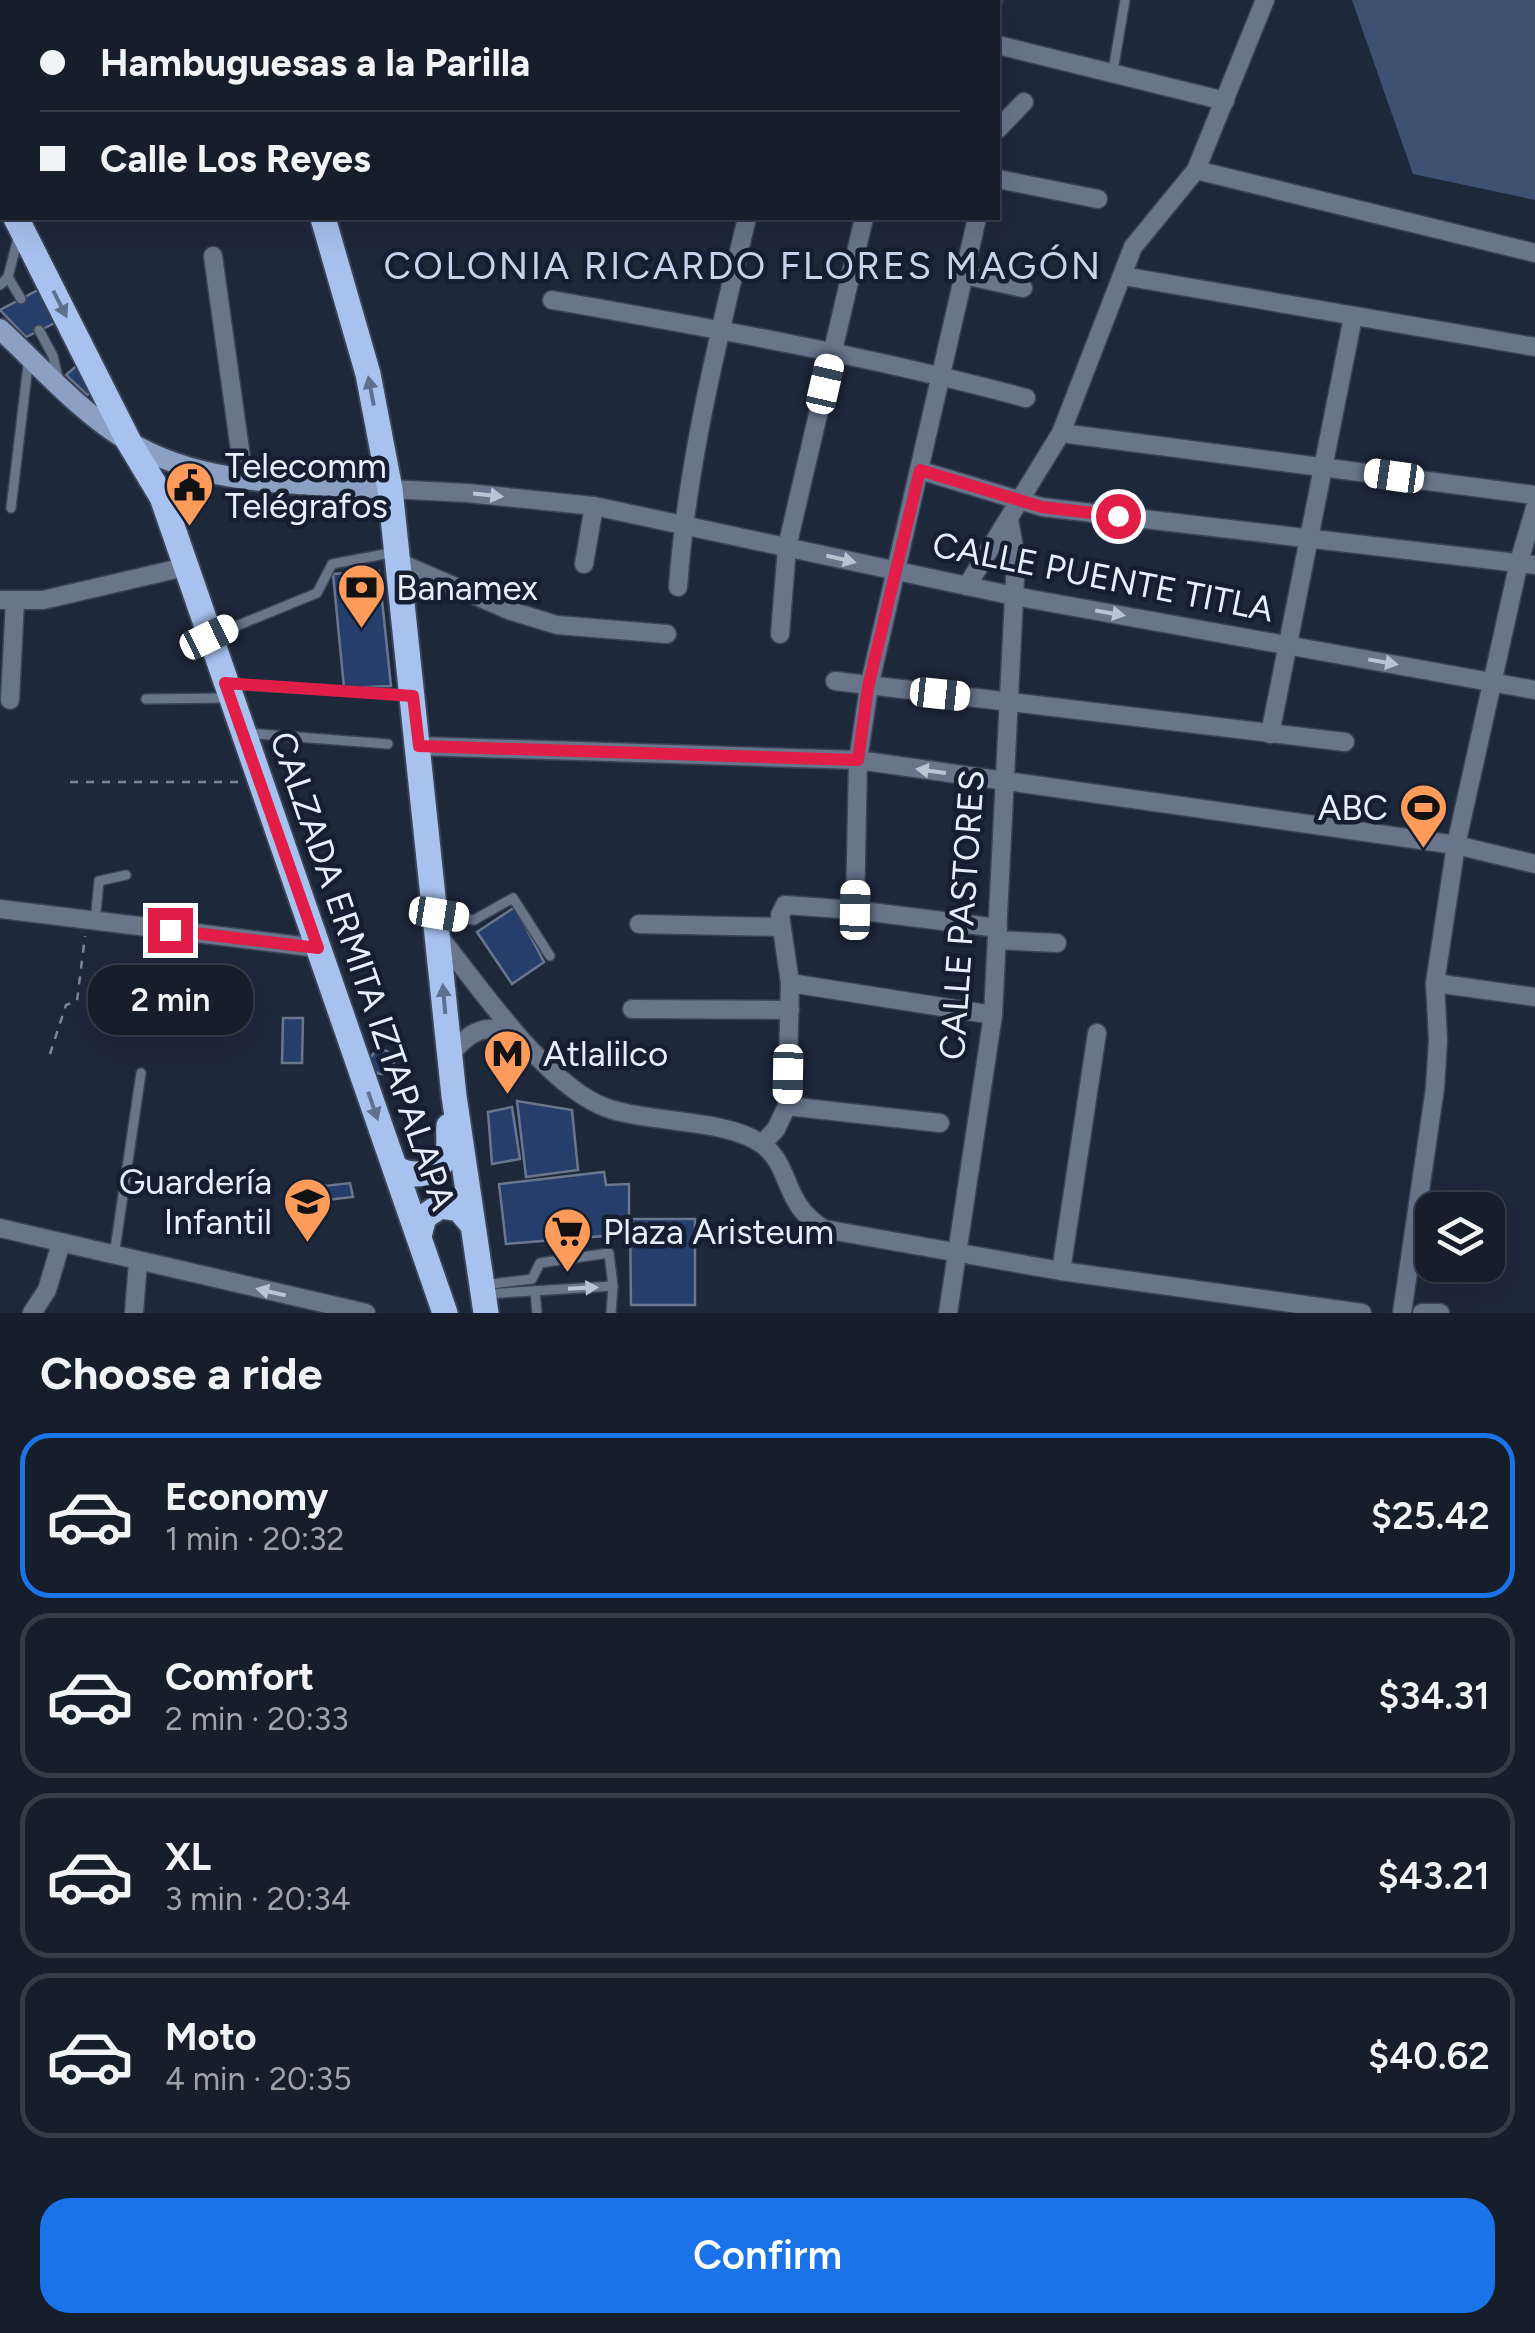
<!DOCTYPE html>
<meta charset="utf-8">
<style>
body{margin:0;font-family:Figtree,sans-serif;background:#232b38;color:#f1f3f6;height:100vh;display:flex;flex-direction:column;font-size:38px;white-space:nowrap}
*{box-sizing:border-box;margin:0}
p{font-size:32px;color:#9ea2a9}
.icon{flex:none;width:55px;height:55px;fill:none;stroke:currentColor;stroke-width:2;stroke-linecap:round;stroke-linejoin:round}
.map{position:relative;height:1313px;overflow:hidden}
.side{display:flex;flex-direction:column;background:#161e2c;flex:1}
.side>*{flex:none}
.banner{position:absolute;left:0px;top:0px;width:1000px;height:220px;box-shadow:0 10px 40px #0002,0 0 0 2px #353c48;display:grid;align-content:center;height:220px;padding:0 40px;background:#161e2c}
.buttons{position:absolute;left:1415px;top:1192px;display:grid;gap:20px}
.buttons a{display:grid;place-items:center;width:90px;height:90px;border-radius:20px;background:#161e2c;box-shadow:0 10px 40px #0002,0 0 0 2px #353c48;font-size:50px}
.end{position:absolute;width:45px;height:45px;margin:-22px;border:12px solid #e11d48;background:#fff;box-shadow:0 0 0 5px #fff}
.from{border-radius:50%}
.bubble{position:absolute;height:70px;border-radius:30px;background:#161e2c;box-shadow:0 10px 40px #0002,0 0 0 2px #353c48;font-size:32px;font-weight:600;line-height:70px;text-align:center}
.car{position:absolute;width:30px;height:60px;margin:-30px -15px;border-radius:12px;box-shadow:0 0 8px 2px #0007;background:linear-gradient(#fff 24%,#345 0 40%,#fff 0 76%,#345 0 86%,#fff 0)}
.banner b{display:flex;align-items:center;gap:35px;height:95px;font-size:38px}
.banner b+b{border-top:2px solid #353c48}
.banner i{width:25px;height:25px;background:#f1f3f6}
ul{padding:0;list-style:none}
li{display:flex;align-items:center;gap:30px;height:165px;margin:0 20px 15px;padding:0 20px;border:5px solid #353c48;border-radius:30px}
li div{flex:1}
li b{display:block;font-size:38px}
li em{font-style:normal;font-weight:600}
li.selected{border-color:#1a73e8}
li>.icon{width:90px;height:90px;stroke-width:1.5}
h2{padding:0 40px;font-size:45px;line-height:120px}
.cta{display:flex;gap:20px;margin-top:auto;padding:20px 40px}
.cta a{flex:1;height:115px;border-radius:30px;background:#1a73e8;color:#fff;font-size:40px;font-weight:600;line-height:115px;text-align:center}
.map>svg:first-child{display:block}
</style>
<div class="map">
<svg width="1535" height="1313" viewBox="0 0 1535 1313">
<rect width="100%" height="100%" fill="#1e283b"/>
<polygon fill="#3e5173" points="1352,0 1535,0 1535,200 1413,174"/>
<g fill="#263e6b" stroke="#69768d" stroke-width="2.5">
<polygon points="42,288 61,320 26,337 0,310"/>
<polygon points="82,361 97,390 87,395 66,375"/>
<polygon points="379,571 391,686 344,688 333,574"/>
<polygon points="515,907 544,962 512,984 477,932"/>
<polygon points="283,1018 303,1018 302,1063 282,1063"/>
<circle cx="382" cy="1062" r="12"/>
<polygon points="517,1101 572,1110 578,1170 526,1177"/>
<polygon points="512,1107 520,1159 492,1164 488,1112"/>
<polygon points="604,1172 606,1185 629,1184 629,1234 506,1244 499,1184"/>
<polygon points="350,1183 353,1197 317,1201 315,1187"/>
<polygon points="630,1219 695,1219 695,1305 631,1305"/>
</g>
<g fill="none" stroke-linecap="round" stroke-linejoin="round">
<defs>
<g id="lane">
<polyline points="1113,71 1125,0"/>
<polyline points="0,148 2,147"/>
<polyline points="8,277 19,234"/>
<polyline points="0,285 8,277 21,299"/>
<polyline points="39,330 53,356 58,378"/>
<polyline points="11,508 29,357"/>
<polyline points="212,636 317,593 332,564 385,554 393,559"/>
<polyline points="231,684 410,695"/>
<polyline points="146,699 227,698"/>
<polyline points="246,733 388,744"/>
<polyline points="437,914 474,920 513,898 550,956"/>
<polyline points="95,922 99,881 126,875"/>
<polyline points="114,1256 141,1073"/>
<polyline points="483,1285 532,1279 540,1263 609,1253 613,1286 611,1313"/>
<polyline points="535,1291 537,1313"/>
<polyline points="486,1294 613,1286"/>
</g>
<g id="street">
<polyline points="579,2 579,0"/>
<polyline points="793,2 797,2"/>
<polyline points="992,2 993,0"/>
<polyline points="998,45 1225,101"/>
<polyline points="0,71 2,71"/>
<polyline points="998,129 1024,102"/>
<polyline points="1196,170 1535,253"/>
<polyline points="998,179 1098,199"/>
<polyline points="213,256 244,479"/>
<polyline points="964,275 1023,288"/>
<polyline points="1123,276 1535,347"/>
<path d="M552,300C711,328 870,356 1026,398"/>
<polyline points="1061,433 1535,495"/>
<polyline points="919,470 1042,507 1535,565"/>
<polyline points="390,489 467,493 594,506 1014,596 1535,690"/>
<polyline points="400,563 511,611 557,625 667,634"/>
<polyline points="584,564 594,506"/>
<polyline points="967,586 1061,433 1133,247 1196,170 1265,0"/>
<path d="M678,587C687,463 718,339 747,218"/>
<polyline points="0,600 43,600 185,567"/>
<polyline points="780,634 787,547 864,218"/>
<polyline points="835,681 1345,742"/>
<polyline points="10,700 15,600"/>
<polyline points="1270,734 1353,317"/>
<polyline points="419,746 858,760 1456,845 1535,864"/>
<polyline points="0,909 318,948"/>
<polyline points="855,910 858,760 869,687 977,218"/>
<polyline points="639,924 781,927"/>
<path d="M438,935C478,985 547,1087 607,1108C648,1123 730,1119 763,1145C792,1167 782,1204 824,1229L1061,1271L1362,1313"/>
<polyline points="997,940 1057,943"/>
<polyline points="790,983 993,1015"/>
<polyline points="1435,983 1535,997"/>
<polyline points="632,1009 790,1010"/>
<path d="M449,1056C469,1032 481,1025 512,1030"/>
<polyline points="787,1106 940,1123"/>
<polyline points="762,1144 776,1129 787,1106 790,983 780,915 785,905 855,910 998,928"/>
<polyline points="0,1228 366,1313"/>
<polyline points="1061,1271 1097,1033"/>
<polyline points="32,1313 47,1290 61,1243"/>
<polyline points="134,1313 138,1262"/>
<polyline points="948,1313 993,1015 1016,558 1009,520"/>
<polyline points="1402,1313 1435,1088 1438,1040 1435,983 1456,845 1519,562 1535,508"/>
<polyline points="1422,1313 1440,1313"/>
</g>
<path id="secondary" d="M0,329C41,367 80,412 128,441C205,488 303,483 390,489"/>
<g id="primary">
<polyline points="249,0 250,2"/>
<polyline points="0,187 2,191"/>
<polyline points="16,218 129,442 162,497 445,1313"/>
<polyline points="323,218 368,374 390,489 454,1096 486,1313"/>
<path d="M395,1168C414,1179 442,1175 448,1150C450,1143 448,1133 449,1126"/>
<polyline points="419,1236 424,1217 440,1206 459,1209 472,1224"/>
</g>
</defs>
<use href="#lane" stroke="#3a4456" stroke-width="12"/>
<use href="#street" stroke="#3a4456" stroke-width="21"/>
<use href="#secondary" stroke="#3a4456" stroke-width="24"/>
<use href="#primary" stroke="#3a4456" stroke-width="29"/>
<g stroke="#7e8797" stroke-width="2.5" stroke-dasharray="8 8" stroke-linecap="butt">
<polyline points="70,782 239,782"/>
<polyline points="50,1054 66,1005 77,1001 85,936"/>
</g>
<use href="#lane" stroke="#68758b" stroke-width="9"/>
<use href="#street" stroke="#68758b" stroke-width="18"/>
<use href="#secondary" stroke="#8ca0c3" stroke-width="20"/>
<use href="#primary" stroke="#a8c2ef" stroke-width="25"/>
</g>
<defs><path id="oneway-solid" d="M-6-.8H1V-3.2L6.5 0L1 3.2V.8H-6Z" transform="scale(2.5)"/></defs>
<g fill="#5e7090">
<use href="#oneway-solid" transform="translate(60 304) rotate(63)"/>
<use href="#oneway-solid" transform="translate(371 391) rotate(-101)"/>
<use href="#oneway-solid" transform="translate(444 999) rotate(-95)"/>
<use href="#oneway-solid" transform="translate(373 1106) rotate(71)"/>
</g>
<g fill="#bbc4d4">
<use href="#oneway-solid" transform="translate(488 495) rotate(6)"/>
<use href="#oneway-solid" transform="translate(841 559) rotate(13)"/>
<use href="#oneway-solid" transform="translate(1110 613) rotate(10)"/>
<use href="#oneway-solid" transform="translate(1383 662) rotate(10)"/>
<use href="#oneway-solid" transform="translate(931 771) rotate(-172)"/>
<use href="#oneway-solid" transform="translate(583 1288) rotate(-3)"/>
<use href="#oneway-solid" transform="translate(271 1292) rotate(-167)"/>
</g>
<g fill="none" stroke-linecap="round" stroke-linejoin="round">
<polyline stroke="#e11d48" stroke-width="12" points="170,930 318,948 225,683 413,696 419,746 858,760 868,687 920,470 1042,507 1118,516"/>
</g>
<defs>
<symbol id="civic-pin" viewBox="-11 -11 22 30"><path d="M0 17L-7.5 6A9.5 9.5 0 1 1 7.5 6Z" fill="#ff9b5a" stroke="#151f31"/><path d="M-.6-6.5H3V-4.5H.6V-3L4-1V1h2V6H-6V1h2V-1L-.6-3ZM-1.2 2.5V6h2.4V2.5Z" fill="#111"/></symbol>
<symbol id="bank-pin" viewBox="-11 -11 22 30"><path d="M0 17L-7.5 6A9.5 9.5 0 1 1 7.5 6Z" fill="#ff9b5a" stroke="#151f31"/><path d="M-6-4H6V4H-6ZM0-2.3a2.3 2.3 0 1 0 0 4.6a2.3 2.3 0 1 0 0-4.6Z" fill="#111"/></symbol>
<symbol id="stadium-pin" viewBox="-11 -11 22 30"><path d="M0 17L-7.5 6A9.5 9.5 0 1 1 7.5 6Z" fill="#ff9b5a" stroke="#151f31"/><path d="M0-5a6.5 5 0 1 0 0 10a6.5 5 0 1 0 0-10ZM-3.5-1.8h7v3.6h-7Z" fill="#111"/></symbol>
<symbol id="metro-pin" viewBox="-11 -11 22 30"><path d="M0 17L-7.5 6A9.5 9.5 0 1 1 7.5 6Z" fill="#ff9b5a" stroke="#151f31"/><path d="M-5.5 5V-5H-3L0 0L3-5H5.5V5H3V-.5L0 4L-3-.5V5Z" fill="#111"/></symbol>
<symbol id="school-pin" viewBox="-11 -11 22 30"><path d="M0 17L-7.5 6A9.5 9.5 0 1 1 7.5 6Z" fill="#ff9b5a" stroke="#151f31"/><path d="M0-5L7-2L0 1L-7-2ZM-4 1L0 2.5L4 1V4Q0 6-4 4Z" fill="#111"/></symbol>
<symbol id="supermarket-pin" viewBox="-11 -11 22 30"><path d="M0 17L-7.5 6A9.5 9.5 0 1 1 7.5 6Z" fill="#ff9b5a" stroke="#151f31"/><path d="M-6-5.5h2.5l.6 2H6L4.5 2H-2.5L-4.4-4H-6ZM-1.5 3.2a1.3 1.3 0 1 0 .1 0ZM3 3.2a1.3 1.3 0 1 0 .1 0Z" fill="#111"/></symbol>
</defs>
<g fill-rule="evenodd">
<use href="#civic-pin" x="162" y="458" width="55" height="75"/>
<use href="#bank-pin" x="334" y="560" width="55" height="75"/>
<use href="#stadium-pin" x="1396" y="780" width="55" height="75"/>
<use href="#metro-pin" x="480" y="1026" width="55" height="75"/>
<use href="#school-pin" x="280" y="1174" width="55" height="75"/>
<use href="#supermarket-pin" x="540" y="1204" width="55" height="75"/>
</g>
<g text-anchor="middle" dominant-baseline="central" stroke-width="9" stroke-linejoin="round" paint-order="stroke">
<g font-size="35" fill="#e8effc" stroke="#151f31" text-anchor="start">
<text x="225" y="466">Telecomm<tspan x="225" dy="40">Telégrafos</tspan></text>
<text x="396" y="588">Banamex</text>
<text x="1388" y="808" text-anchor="end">ABC</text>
<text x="543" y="1054">Atlalilco</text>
<text x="272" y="1182" text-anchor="end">Guardería<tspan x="272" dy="40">Infantil</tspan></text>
<text x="603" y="1232">Plaza Aristeum</text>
</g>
<g font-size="35" fill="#e8effc" stroke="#151f31">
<text transform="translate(1103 577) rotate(11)">CALLE PUENTE TITLA</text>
<text transform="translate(962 915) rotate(-86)">CALLE PASTORES</text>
<text transform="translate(363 971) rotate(71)">CALZADA ERMITA IZTAPALAPA</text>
</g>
<g font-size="38" letter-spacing="2.5" fill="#c6d4ee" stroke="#151f31">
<text x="743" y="266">COLONIA RICARDO FLORES MAGÓN</text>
</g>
</g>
</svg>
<div class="buttons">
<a><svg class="icon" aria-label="layers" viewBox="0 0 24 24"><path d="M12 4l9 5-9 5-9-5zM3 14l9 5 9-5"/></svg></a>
</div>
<i class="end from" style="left:1118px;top:516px"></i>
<i class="end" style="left:170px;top:930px"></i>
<div class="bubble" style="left:88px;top:965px;width:165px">2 min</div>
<i class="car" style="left:825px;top:384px;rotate:13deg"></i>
<i class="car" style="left:1394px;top:476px;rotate:278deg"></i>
<i class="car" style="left:209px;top:637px;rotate:64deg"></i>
<i class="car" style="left:940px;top:694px;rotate:96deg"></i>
<i class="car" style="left:855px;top:910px;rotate:1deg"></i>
<i class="car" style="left:439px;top:914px;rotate:99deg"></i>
<i class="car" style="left:788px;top:1074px;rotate:181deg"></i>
<div class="banner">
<b><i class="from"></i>Hambuguesas a la Parilla</b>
<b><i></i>Calle Los Reyes</b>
</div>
</div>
<section class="side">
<h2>Choose a ride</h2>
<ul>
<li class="selected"><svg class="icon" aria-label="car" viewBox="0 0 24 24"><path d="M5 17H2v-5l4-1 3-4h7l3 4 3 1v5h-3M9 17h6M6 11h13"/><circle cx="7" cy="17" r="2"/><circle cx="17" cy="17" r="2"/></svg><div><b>Economy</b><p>1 min · 20:32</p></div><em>$25.42</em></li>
<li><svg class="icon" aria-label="car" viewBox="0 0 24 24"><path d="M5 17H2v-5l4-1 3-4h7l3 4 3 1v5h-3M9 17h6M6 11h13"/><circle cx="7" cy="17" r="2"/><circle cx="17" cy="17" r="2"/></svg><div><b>Comfort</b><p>2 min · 20:33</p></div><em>$34.31</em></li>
<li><svg class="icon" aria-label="car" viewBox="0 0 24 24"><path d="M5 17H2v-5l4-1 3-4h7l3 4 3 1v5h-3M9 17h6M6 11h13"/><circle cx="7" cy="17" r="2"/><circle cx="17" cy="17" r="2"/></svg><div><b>XL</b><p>3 min · 20:34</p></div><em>$43.21</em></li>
<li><svg class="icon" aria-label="car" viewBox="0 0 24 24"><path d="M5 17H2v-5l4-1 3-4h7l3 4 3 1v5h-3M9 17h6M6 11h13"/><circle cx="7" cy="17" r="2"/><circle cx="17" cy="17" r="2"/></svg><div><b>Moto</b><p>4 min · 20:35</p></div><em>$40.62</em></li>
</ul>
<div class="cta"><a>Confirm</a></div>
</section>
